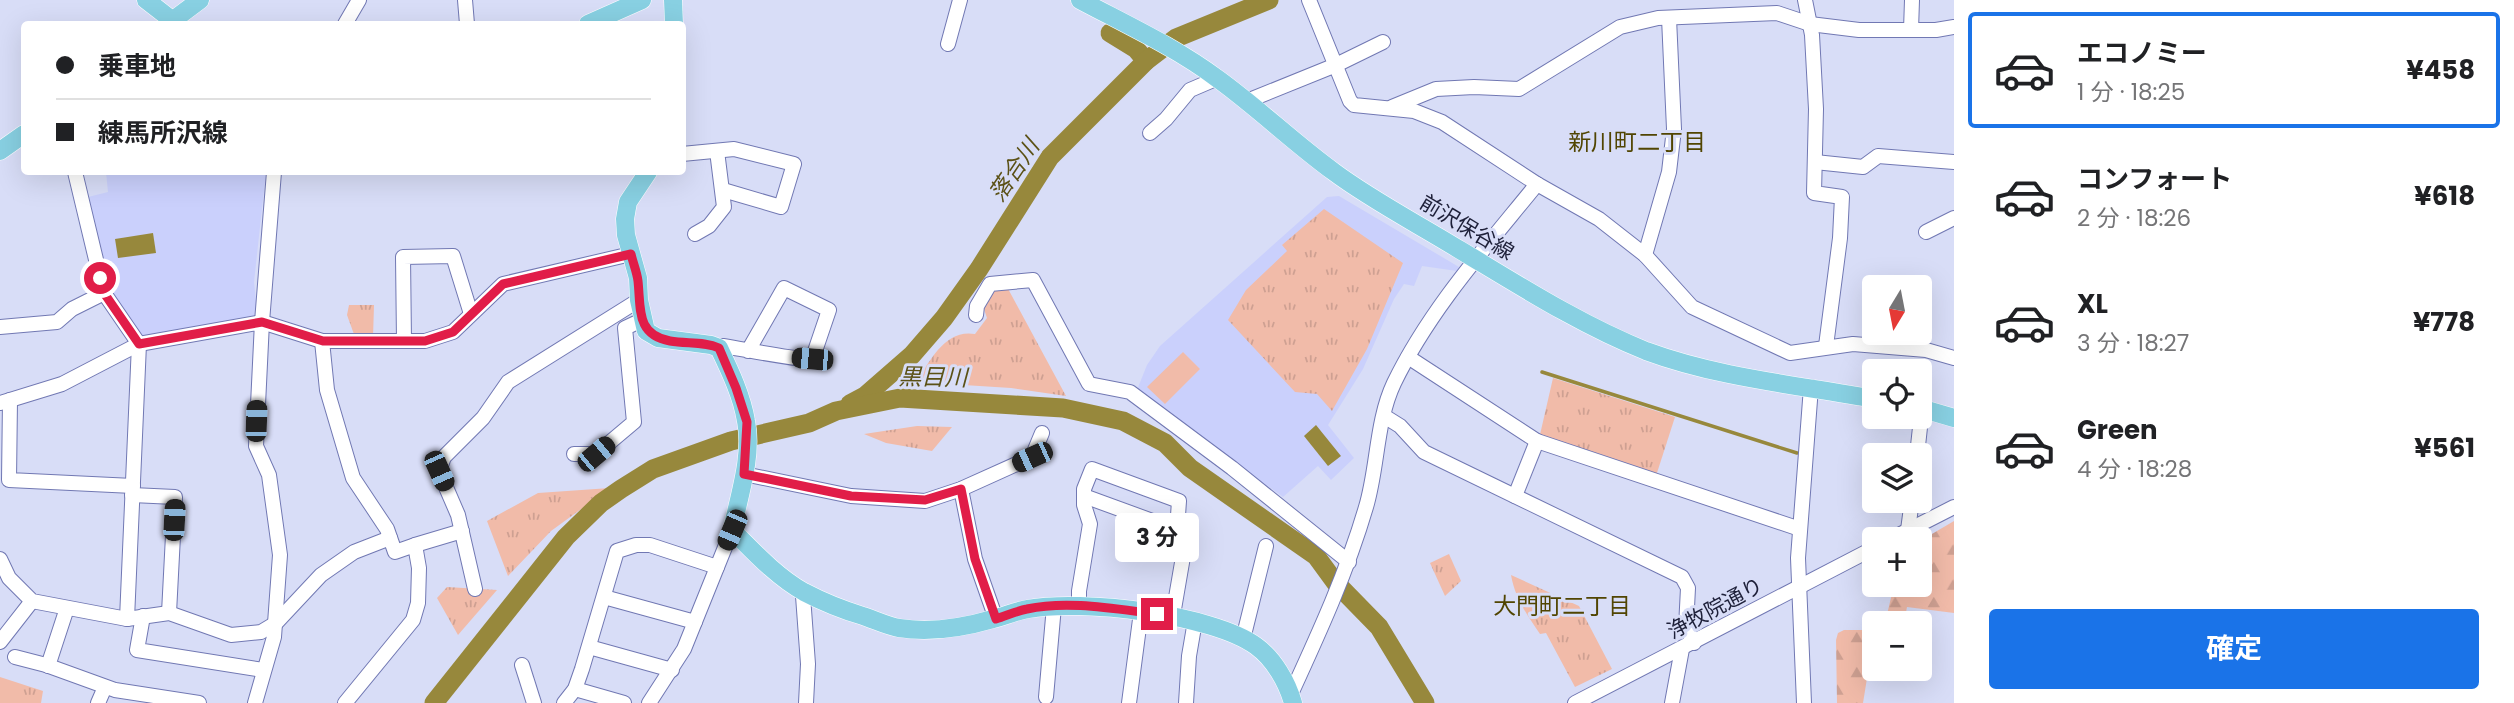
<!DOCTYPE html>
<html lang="ja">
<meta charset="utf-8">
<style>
body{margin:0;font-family:Poppins,"Noto Sans JP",sans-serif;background:#f6f6f6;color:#202124;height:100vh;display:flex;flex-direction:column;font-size:26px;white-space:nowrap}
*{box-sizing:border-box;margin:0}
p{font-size:23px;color:#757577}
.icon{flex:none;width:38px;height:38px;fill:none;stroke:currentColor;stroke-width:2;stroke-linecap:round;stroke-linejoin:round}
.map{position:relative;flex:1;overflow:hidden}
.sheet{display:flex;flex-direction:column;background:#fff;width:560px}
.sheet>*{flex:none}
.top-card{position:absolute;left:21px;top:21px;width:665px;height:154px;border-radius:7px;box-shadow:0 7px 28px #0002;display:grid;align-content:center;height:154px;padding:0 35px;background:#fff}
.needle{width:46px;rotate:190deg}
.fabs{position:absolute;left:1862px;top:275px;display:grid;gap:14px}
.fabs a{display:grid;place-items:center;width:70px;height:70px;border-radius:7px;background:#fff;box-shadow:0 7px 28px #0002;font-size:35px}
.end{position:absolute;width:32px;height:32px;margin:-16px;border:9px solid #e11d48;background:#fff;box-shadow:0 0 0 4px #fff}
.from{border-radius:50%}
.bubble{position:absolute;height:49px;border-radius:7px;background:#fff;box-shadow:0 7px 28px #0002;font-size:23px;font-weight:700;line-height:49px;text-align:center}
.car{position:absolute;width:21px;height:42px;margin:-21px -10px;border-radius:9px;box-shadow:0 0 5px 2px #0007;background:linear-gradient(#222 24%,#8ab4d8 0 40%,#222 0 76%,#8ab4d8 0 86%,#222 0)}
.top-card b{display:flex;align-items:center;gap:24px;height:66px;font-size:26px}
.top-card b+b{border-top:2px solid #e0e0e0}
.top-card i{width:18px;height:18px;background:#202124}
ul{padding:12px 0 0;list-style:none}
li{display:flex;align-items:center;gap:21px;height:116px;margin:0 14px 10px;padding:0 21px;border:4px solid transparent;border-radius:7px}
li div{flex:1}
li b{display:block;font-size:26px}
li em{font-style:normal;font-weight:700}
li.on{border-color:#1a73e8}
li>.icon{width:63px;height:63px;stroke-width:1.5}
.button{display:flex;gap:14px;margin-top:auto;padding:14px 35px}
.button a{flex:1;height:80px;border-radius:7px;background:#1a73e8;color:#fff;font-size:28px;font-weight:700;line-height:80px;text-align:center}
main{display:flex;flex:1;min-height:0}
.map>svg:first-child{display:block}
</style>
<main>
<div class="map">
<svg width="1954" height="703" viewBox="0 0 1954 703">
<defs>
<pattern id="forest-firs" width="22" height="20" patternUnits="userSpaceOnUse" patternTransform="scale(1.75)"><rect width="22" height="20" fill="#f1bba9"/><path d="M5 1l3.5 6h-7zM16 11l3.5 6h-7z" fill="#cea092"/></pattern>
<pattern id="park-tufts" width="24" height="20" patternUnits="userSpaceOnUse" patternTransform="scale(1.75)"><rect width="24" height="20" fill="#f1bba9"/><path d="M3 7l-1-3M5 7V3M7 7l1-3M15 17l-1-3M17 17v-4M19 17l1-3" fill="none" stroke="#cea092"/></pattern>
</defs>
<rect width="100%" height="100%" fill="#d8ddf7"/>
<g fill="#cad0fc">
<polygon points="106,172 266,172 254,282 258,321 142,340 110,293 88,197 108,192"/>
<polygon points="1339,196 1459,267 1457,271 1422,266 1414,286 1404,284 1394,299 1363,369 1328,425 1354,458 1331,480 1318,466 1283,497 1137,390 1147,365 1160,346 1327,197"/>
</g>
<polygon fill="#f1bba9" points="1183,352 1200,369 1165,404 1147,387"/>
<g fill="url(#forest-firs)">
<polygon points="1954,521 1954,613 1907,607 1904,623 1885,623 1894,585 1920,584 1920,541"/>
<polygon points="1844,630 1874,630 1874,637 1869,637 1869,666 1863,703 1837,703 1836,640 1838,633"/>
</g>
<g fill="url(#park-tufts)">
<polygon points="1324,209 1403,263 1367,349 1332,411 1317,394 1295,392 1228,320 1246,290 1287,251 1282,245"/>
<path d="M1006,285L1066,396L1011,388L916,382C931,360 945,329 975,334L987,318L983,306L994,287Z"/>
<polygon points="349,305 374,305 373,337 355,337 347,315"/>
<polygon points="1553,378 1675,417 1655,479 1539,439"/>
<polygon points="917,426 952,427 932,451 886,443 864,434"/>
<polygon points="610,488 551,531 508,576 487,521 538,493"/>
<polygon points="1449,554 1461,581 1445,596 1430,563"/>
<path d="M1511,575L1579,606L1612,669L1575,687L1546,633L1540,634C1527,615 1515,598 1511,575Z"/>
<polygon points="447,587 497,590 458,635 437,598"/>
<polygon points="0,677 43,691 41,703 0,703"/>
</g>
<g fill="#97883c">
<polygon points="153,233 156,253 118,258 115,239"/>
<polygon points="1316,425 1341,456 1328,466 1304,436"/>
</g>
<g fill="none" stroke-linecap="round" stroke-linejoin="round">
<polyline stroke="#97883c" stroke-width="3.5" points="1542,372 1797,453"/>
<g stroke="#97883c" stroke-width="19">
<polyline points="1110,33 1136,49 1146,61"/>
<polyline points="850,404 865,396 912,355 944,318 979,269 1050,157 1146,61 1176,38 1269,0"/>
<polyline points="434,703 566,537 601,503 621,489 653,469 731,441 809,423 836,411 900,398 1063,408 1123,421 1165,443 1190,468 1316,556 1335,582 1379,627 1425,703"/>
</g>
<defs>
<g id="minor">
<polyline points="465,0 467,24"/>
<polyline points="1309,0 1350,101 1354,105 1414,111 1442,122 1537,184 1599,219 1645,255 1692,307 1790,353 1853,344 1926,350 1954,358"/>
<polyline points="1805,0 1812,35 1816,109 1814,193 1842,197 1840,238 1826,346"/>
<polyline points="345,24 359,0"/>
<polyline points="1911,30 1912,0"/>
<polyline points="948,44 960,0"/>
<polyline points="1247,101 1336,65 1383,42"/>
<polyline points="1392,107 1436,89 1474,87 1519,89 1620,27 1658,18 1777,13 1810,24 1859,30 1936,30 1954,27"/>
<polyline points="1150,133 1166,119 1190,90 1218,78"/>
<polyline points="682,154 734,149 794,164 781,207 723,190"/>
<polyline points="1815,162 1863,167 1878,156 1954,162"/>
<polyline points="75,172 104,293 139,344 127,619"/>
<polyline points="274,172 262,322 322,341 425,341 453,332 503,284 631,254"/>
<polyline points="1926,232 1954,218"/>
<polyline points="695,234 709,226 724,207 717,151"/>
<polyline points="1645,255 1669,172 1674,129 1669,18"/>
<polyline points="976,315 977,306 990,284 1033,280 1089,384 1130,392 1232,468 1349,562"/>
<polyline points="0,327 57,322 72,309 104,293"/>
<polyline points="322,341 327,390 353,478 387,529 395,552 415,545 419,568 418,603 413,620 345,703"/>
<polyline points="404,341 403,257 453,256 471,314"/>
<path d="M719,348L723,346C753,351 782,357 812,360L829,310L784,288L748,351"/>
<polyline points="1408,357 1537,441 1800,529"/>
<polyline points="10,400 9,480 133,486"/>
<polyline points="0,403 62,384 139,344 262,322 256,446 269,475 280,555 274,637 255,703"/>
<polyline points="1384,416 1400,426 1424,452 1682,577 1688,588 1686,627 1694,643"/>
<polyline points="574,454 596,454 634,422 625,328 642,320"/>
<polyline points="1917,455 1922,409"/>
<polyline points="744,474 851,496 925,501 961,489 1032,457 1042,433"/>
<polyline points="961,489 975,559 996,619"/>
<polyline points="132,495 175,497 169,613"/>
<polyline points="1084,496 1177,530"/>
<polyline points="1515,496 1537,441"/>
<polyline points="1908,530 1912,500"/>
<polyline points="1891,539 1954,507"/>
<polyline points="415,545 462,531"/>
<polyline points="0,559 9,578 32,601 127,619 169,613 231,635 261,632 276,623 321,575 354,552 390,538"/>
<polyline points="475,589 458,515 439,471 444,457 483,418 508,382 639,300"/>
<polyline points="805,592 803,596 808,664 806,703"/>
<polyline points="604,597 695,622"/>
<polyline points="1079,606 1079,591 1090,524 1084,505 1084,489 1092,469 1179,501 1177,530 1184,551 1173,615"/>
<polyline points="143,616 137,650 263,670"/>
<polyline points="1243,639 1266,546"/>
<polyline points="0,642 32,601"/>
<polyline points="589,647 672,670"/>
<polyline points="15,657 46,665 115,690 199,703"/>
<polyline points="522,665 534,703"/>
<polyline points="48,666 67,608"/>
<polyline points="575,689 624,703"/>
<path d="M1291,694C1319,633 1347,572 1366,507C1378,467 1376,421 1394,383C1430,309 1486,247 1537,184"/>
<polyline points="1046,697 1054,606"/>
<polyline points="98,703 105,687"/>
<polyline points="564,703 575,689 582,669 617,551 636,545 650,545 717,567"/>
<polyline points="649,703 684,649 732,530"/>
<polyline points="1129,703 1141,612"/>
<polyline points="1186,703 1189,656 1195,621"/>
<polyline points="1575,703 1874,548"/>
<polyline points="1672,703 1682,649"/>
<polyline points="1804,703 1798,558 1811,387"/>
</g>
<g id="major">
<polyline points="146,0 177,24"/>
<polyline points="673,0 674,24"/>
<path d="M1080,0C1127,25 1175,47 1218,79C1258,108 1294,143 1334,172C1373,201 1418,224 1460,250C1520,286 1581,325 1646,351C1719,378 1798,385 1874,399"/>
<polyline points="168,24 200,0"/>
<polyline points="588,24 642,0"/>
<polyline points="0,151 24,134"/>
<path d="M648,172L628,202L625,219L626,235L638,278L639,300L646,331L658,338L711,345L719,348C730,371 742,396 746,421C753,455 739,496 732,530C754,552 777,577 804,592C823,602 843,610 863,616C875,620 887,626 899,628C930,633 962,628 993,619C1005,616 1016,611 1028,609C1081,599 1212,614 1256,646C1274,659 1287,682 1293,703"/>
<polyline points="1920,408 1954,418"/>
</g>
</defs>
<use href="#minor" stroke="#7178b3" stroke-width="16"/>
<use href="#major" stroke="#fff" stroke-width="19"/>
<use href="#minor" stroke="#fff" stroke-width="14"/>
<use href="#major" stroke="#88d0e2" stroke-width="18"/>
</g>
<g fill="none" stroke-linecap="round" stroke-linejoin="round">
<path stroke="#e11d48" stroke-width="9" d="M100,278L104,293L139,344L262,322L323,341H425L453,332L503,284L631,254C633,263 637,272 638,281C641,309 636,335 670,341C687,344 704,341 719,348L736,388L747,422L744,474L851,496L925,500L961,489L975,559L996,619C1006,616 1016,611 1027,609C1068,600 1115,609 1157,614"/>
</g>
<g text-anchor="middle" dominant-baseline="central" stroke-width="6" stroke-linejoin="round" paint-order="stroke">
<g font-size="21" fill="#1e2039" stroke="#d8ddf7">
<text transform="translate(1467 227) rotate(31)">前沢保谷線</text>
<text transform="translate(1715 608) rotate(-28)">浄牧院通り</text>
</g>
<g font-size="23" fill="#514502" stroke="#d8ddf7">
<text x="1637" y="142">新川町二丁目</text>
<text x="1562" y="606">大門町二丁目</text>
</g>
<g font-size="23" font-style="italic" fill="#5b5116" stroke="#d8ddf7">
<text transform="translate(1014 170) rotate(-56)">落合川</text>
<text transform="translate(933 377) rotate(1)">黒目川</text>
</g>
</g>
</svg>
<div class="fabs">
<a><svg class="needle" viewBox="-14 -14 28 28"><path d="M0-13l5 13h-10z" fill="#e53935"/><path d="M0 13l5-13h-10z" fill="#757577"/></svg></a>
<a><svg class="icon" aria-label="locate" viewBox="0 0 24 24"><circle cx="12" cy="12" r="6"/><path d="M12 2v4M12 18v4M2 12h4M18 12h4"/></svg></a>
<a><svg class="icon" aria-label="layers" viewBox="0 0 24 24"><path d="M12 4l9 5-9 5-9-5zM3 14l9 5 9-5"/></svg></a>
<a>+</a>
<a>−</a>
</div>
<i class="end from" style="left:100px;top:278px"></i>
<i class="end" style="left:1157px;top:614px"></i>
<div class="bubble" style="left:1115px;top:513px;width:84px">3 分</div>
<i class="car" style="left:812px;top:359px;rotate:275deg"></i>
<i class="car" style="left:256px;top:421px;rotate:2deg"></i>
<i class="car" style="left:596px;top:454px;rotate:50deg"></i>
<i class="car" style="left:1032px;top:457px;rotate:246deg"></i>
<i class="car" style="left:439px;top:471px;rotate:156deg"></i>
<i class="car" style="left:174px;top:520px;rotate:3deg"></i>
<i class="car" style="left:732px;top:530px;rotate:203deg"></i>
<div class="top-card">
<b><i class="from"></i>乗車地</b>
<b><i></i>練馬所沢線</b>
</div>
</div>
<section class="sheet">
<ul>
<li class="on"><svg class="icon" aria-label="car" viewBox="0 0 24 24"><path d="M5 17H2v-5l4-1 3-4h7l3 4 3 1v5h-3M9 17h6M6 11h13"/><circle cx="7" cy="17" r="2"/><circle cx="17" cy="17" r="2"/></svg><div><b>エコノミー</b><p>1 分 · 18:25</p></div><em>¥458</em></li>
<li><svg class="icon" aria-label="car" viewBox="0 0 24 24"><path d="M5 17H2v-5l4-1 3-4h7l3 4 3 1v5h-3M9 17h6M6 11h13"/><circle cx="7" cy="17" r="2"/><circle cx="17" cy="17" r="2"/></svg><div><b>コンフォート</b><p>2 分 · 18:26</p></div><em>¥618</em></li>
<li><svg class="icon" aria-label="car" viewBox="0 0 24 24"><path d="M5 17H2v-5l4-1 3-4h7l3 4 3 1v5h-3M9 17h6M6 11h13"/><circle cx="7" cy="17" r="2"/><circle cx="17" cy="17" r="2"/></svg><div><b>XL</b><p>3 分 · 18:27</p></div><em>¥778</em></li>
<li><svg class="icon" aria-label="car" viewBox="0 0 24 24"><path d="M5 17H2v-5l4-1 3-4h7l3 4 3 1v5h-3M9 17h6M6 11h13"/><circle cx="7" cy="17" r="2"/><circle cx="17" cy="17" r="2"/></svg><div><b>Green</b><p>4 分 · 18:28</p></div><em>¥561</em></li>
</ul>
<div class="button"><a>確定</a></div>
</section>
</main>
